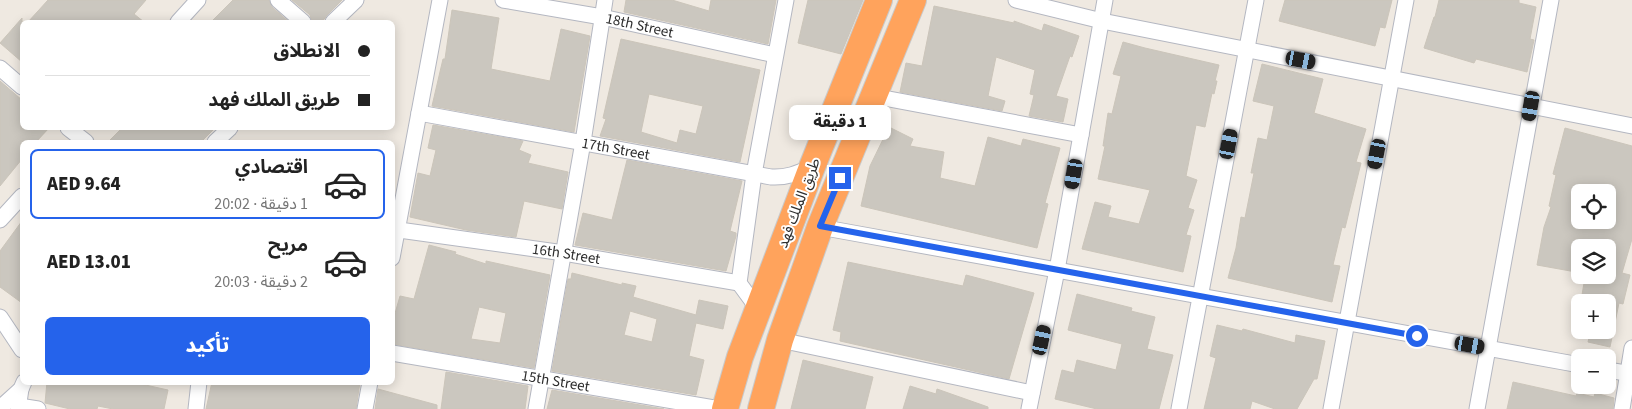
<!DOCTYPE html>
<html lang="ar">
<meta charset="utf-8">
<style>
body{margin:0;font-family:"Source Sans 3","Noto Sans Arabic",sans-serif;background:#f6f6f6;color:#222;direction:rtl;height:100vh;display:flex;flex-direction:column;font-size:19px;white-space:nowrap}
*{box-sizing:border-box;margin:0}
p{font-size:16px;color:#767676}
.icon{flex:none;width:28px;height:28px;fill:none;stroke:currentColor;stroke-width:2;stroke-linecap:round;stroke-linejoin:round}
.map{position:relative;flex:1;overflow:hidden;direction:ltr}
.panel{position:absolute;left:20px;top:140px;width:375px;height:245px;display:flex;flex-direction:column;background:#fff;border-radius:8px;box-shadow:0 2px 12px #0003;direction:rtl}
.panel>*{flex:none}
.guide{position:absolute;left:20px;top:20px;width:375px;height:110px;border-radius:8px;box-shadow:0 2px 12px #0003;direction:rtl;display:grid;align-content:center;height:110px;padding:0 25px;background:#fff}
.tools{position:absolute;left:1571px;top:184px;display:grid;gap:10px}
.tools a{display:grid;place-items:center;width:45px;height:45px;border-radius:8px;background:#fff;box-shadow:0 2px 12px #0003;font-size:25px}
.end{position:absolute;width:22px;height:22px;margin:-11px;border:6px solid #2563eb;background:#fff;box-shadow:0 0 0 2px #fff}
.from{border-radius:50%}
.bubble{position:absolute;height:35px;border-radius:8px;background:#fff;box-shadow:0 2px 12px #0003;font-size:16px;font-weight:800;line-height:35px;text-align:center;direction:rtl}
.car{position:absolute;width:15px;height:30px;margin:-15px -8px;border-radius:6px;box-shadow:0 0 4px 1px #0007;background:linear-gradient(#222 24%,#8ab4d8 0 40%,#222 0 76%,#8ab4d8 0 86%,#222 0)}
.guide b{display:flex;align-items:center;gap:18px;height:48px;font-size:19px}
.guide b+b{border-top:1px solid #e0e0e0}
.guide i{width:12px;height:12px;background:#222}
ul{padding:9px 0 0;list-style:none}
li{display:flex;align-items:center;gap:15px;height:70px;margin:0 10px 8px;padding:0 15px;border:2px solid transparent;border-radius:8px}
li div{flex:1}
li b{display:block;font-size:19px}
li em{font-style:normal;font-weight:800}
li.on{border-color:#2563eb}
li>.icon{width:45px;height:45px;stroke-width:1.5}
.action{display:flex;gap:10px;margin-top:auto;padding:10px 25px}
.action a{flex:1;height:58px;border-radius:8px;background:#2563eb;color:#fff;font-size:20px;font-weight:800;line-height:58px;text-align:center}
.map>svg:first-child{display:block}
</style>
<div class="map">
<svg width="1632" height="409" viewBox="0 0 1632 409">
<rect width="100%" height="100%" fill="#efe9e1"/>
<g fill="#cbc7bf" stroke="#cbc5ba" fill-rule="evenodd">
<polygon points="48,0 146,0 134,14 144,22 28,22"/>
<polygon points="233,0 269,0 272,7 289,22 211,22"/>
<polygon points="292,0 342,0 327,15 322,22 312,22 310,15"/>
<polygon points="626,0 672,0 709,11 711,0 776,0 768,44 624,12"/>
<polygon points="808,0 863,0 841,54 798,43"/>
<polygon points="1285,0 1392,0 1385,28 1380,27 1375,46 1279,21"/>
<polygon points="1439,0 1519,0 1519,3 1536,7 1530,39 1534,40 1527,72 1476,59 1474,63 1424,48 1434,17 1435,17"/>
<polygon points="934,6 1014,23 1014,21 1042,31 1044,24 1079,36 1072,57 1070,56 1056,96 1068,99 1063,122 1029,116 1034,95 1030,94 1035,70 996,57 988,96 1005,101 1002,111 900,92 906,63 922,66"/>
<polygon points="452,10 499,18 491,69 550,81 561,29 590,36 574,132 432,106 443,59 445,59"/>
<polygon points="22,18 22,62 0,43"/>
<path d="M621,39L760,70L740,162L600,136L606,119L603,118ZM649,94L703,106L696,134L680,130L677,143L641,132Z"/>
<polygon points="1123,42 1145,48 1219,65 1215,81 1217,81 1214,94 1212,93 1205,127 1196,125 1186,176 1197,180 1188,208 1194,210 1186,235 1191,236 1183,272 1082,249 1095,202 1111,206 1108,217 1139,224 1150,190 1098,179 1105,146 1103,146 1108,113 1112,114 1121,76 1113,74"/>
<polygon points="1262,64 1323,79 1314,113 1366,129 1356,162 1361,163 1345,228 1342,227 1333,265 1340,266 1332,302 1228,278 1236,248 1241,217 1245,218 1254,173 1251,173 1258,138 1267,140 1274,106 1253,101"/>
<polygon points="0,81 22,100 22,128 49,128 36,142 22,142 22,159 0,186"/>
<polygon points="433,125 523,141 519,150 531,155 528,163 568,172 562,209 524,201 516,237 466,230 410,217 418,173 430,176 436,150 428,148"/>
<polygon points="889,127 913,139 910,146 944,152 940,178 975,186 988,137 1021,146 1023,139 1060,148 1045,203 1048,204 1037,248 861,206 870,166"/>
<polygon points="122,128 215,128 201,142 108,142"/>
<path d="M1565,128L1632,146V239L1622,273L1630,275L1623,304L1619,303L1610,347L1588,342L1591,330H1608V301L1582,295L1585,277L1608,282V248H1580L1576,272L1537,265L1544,227L1551,207L1549,206L1556,175L1553,174ZM1580,192H1608V220H1580Z"/>
<polygon points="627,160 742,181 730,231 736,233 736,236 726,271 575,245 583,213 612,220"/>
<polygon points="22,221 22,303 0,287 0,251"/>
<path d="M429,245L456,252L455,254L486,264V261L550,275L534,368L392,344V324L400,296L414,299ZM479,307L506,313L500,343L471,339Z"/>
<polygon points="848,262 963,286 966,275 1034,293 1009,379 840,341 841,332 833,330"/>
<path d="M572,273L622,285V283L636,286L633,297L696,315L699,300L728,306L723,329L696,323L689,356L704,360L696,395L552,371L568,279H571ZM630,311L657,319L652,342L624,335Z"/>
<polygon points="1077,294 1132,308 1131,311 1155,317 1147,349 1173,355 1159,409 1097,409 1055,399 1062,370 1074,373 1077,360 1116,370 1122,344 1068,330"/>
<polygon points="1217,325 1242,331 1243,329 1295,343 1296,335 1325,341 1317,379 1314,379 1297,409 1275,409 1252,401 1250,409 1204,409 1216,358 1210,356"/>
<polygon points="803,360 873,377 865,409 791,409"/>
<polygon points="446,372 528,386 525,409 441,409"/>
<polygon points="47,382 132,382 168,390 164,409 113,409 98,406 97,409 70,409 45,403"/>
<polygon points="212,382 360,382 356,409 206,409"/>
<polygon points="1513,382 1576,396 1577,393 1594,397 1595,393 1614,398 1613,409 1507,409"/>
<polygon points="910,386 936,394 937,389 988,407 988,409 903,409"/>
<polygon points="378,389 437,405 437,409 375,409"/>
<polygon points="552,390 664,409 547,409"/>
</g>
<g fill="none" stroke-linecap="round" stroke-linejoin="round">
<defs>
<g id="street">
<polyline points="278,0 303,22"/>
<path id="s1" d="M503,0L602,17L775,55"/>
<polyline points="1016,0 1102,21 1632,126"/>
<polyline points="178,22 198,0"/>
<polyline points="333,22 356,0"/>
<polyline points="0,68 22,87"/>
<polyline points="873,96 1081,135"/>
<path id="s2" d="M419,113L771,177C787,178 798,173 812,167"/>
<polyline points="68,128 86,142"/>
<polyline points="215,142 230,128"/>
<polyline points="0,220 22,196"/>
<polyline points="820,227 1580,365"/>
<path id="s3" d="M392,229L564,253L739,283"/>
<polyline points="392,258 440,0"/>
<polyline points="758,309 739,283 754,174 786,0"/>
<polyline points="0,317 22,350"/>
<polyline points="780,340 1032,393"/>
<path id="s4" d="M392,353L720,409"/>
<polyline points="1608,370 1632,374"/>
<polyline points="19,406 38,409"/>
<polyline points="0,408 21,389 24,382"/>
<polyline points="18,409 21,389"/>
<polyline points="196,409 199,382"/>
<polyline points="365,409 370,382"/>
<polyline points="536,409 583,142 605,0"/>
<polyline points="1029,409 1057,270 1105,0"/>
<polyline points="1179,409 1256,0"/>
<polyline points="1331,409 1406,0"/>
<polyline points="1477,409 1551,0"/>
<polyline points="1622,409 1632,348"/>
</g>
<g id="highway">
<polyline points="725,409 740,357 812,167 879,0"/>
<polyline points="761,409 780,340 820,227 913,0"/>
</g>
</defs>
<use href="#street" stroke="#b4b7c1" stroke-width="17"/>
<use href="#highway" stroke="#c9c9c9" stroke-width="28"/>
<use href="#street" stroke="#fff" stroke-width="15"/>
<use href="#highway" stroke="#ffa35c" stroke-width="26"/>
</g>
<g fill="none" stroke-linecap="round" stroke-linejoin="round">
<polyline stroke="#2563eb" stroke-width="6" points="840,178 820,226 1417,336"/>
</g>
<g text-anchor="middle" dominant-baseline="central" stroke-width="4" stroke-linejoin="round" paint-order="stroke">
<g font-size="15" fill="#2e2e2e" stroke="#fff">
<text stroke="none"><textPath href="#s1" startOffset="139">18th Street</textPath></text>
<text stroke="none"><textPath href="#s2" startOffset="200">17th Street</textPath></text>
<text transform="translate(799 203) rotate(-69)">طريق الملك فهد</text>
<text stroke="none"><textPath href="#s3" startOffset="176">16th Street</textPath></text>
<text stroke="none"><textPath href="#s4" startOffset="166">15th Street</textPath></text>
</g>
</g>
</svg>
<div class="tools">
<a><svg class="icon" aria-label="locate" viewBox="0 0 24 24"><circle cx="12" cy="12" r="6"/><path d="M12 2v4M12 18v4M2 12h4M18 12h4"/></svg></a>
<a><svg class="icon" aria-label="layers" viewBox="0 0 24 24"><path d="M12 4l9 5-9 5-9-5zM3 14l9 5 9-5"/></svg></a>
<a>+</a>
<a>−</a>
</div>
<i class="end from" style="left:1417px;top:336px"></i>
<i class="end" style="left:840px;top:178px"></i>
<div class="bubble" style="left:789px;top:105px;width:102px">1 دقيقة</div>
<i class="car" style="left:1301px;top:60px;rotate:101deg"></i>
<i class="car" style="left:1531px;top:106px;rotate:190deg"></i>
<i class="car" style="left:1229px;top:144px;rotate:11deg"></i>
<i class="car" style="left:1377px;top:154px;rotate:191deg"></i>
<i class="car" style="left:1074px;top:174px;rotate:190deg"></i>
<i class="car" style="left:1042px;top:340px;rotate:12deg"></i>
<i class="car" style="left:1470px;top:345px;rotate:100deg"></i>
<div class="guide">
<b><i class="from"></i>الانطلاق</b>
<b><i></i>طريق الملك فهد</b>
</div>
<section class="panel">
<ul>
<li class="on"><svg class="icon" aria-label="car" viewBox="0 0 24 24"><path d="M5 17H2v-5l4-1 3-4h7l3 4 3 1v5h-3M9 17h6M6 11h13"/><circle cx="7" cy="17" r="2"/><circle cx="17" cy="17" r="2"/></svg><div><b>اقتصادي</b><p>1 دقيقة · 20:02</p></div><em>AED 9.64</em></li>
<li><svg class="icon" aria-label="car" viewBox="0 0 24 24"><path d="M5 17H2v-5l4-1 3-4h7l3 4 3 1v5h-3M9 17h6M6 11h13"/><circle cx="7" cy="17" r="2"/><circle cx="17" cy="17" r="2"/></svg><div><b>مريح</b><p>2 دقيقة · 20:03</p></div><em>AED 13.01</em></li>
</ul>
<div class="action"><a>تأكيد</a></div>
</section>
</div>
